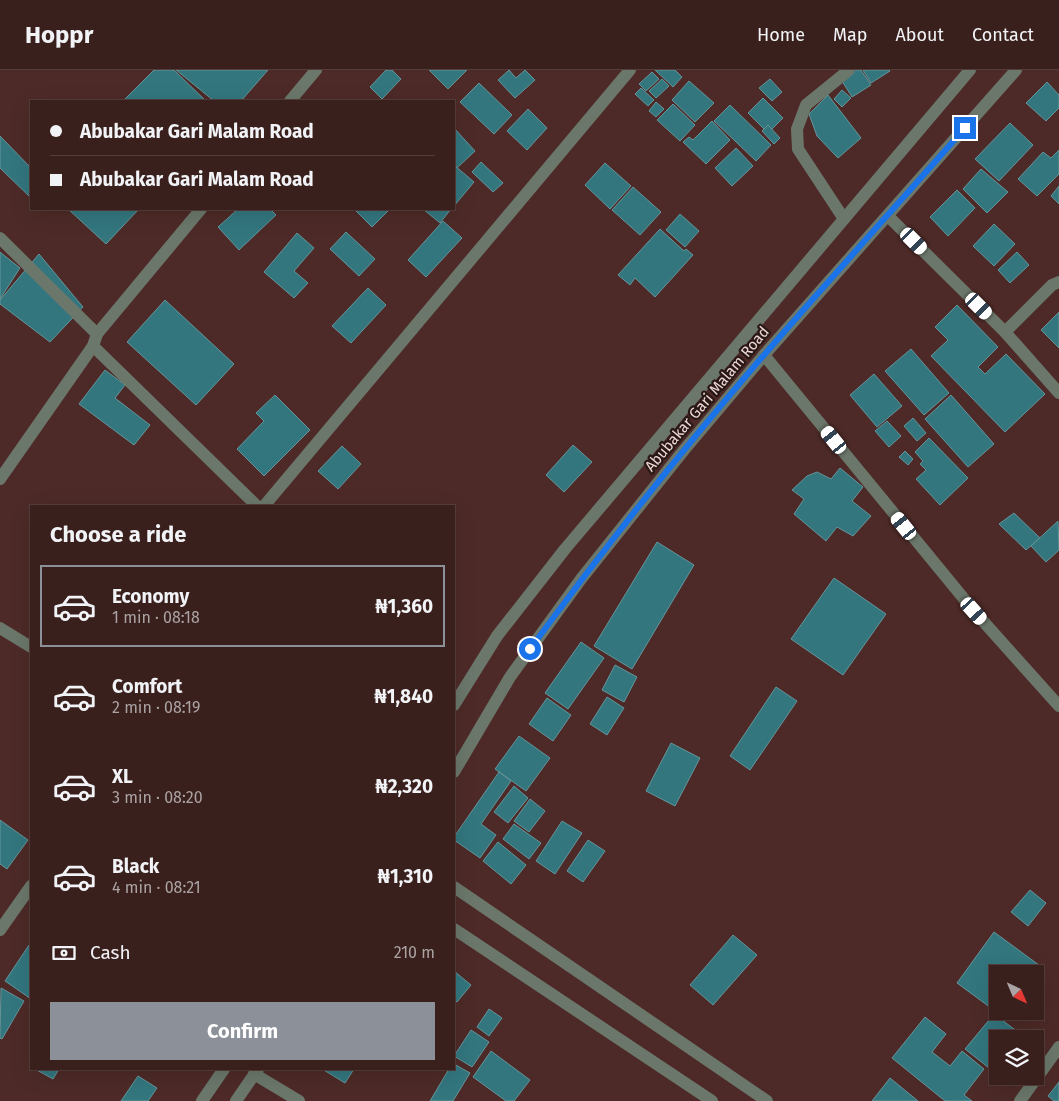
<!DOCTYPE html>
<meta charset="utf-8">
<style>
body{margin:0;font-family:"Fira Sans",sans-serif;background:#452d2a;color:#f1f3f6;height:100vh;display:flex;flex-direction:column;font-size:19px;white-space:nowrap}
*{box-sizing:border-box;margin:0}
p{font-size:16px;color:#aba3a4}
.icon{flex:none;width:28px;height:28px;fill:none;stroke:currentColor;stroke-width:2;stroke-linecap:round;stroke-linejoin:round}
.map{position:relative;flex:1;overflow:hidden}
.side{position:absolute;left:30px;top:435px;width:425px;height:565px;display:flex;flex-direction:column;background:#3a201d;border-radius:0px;box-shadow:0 5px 20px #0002,0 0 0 1px #543e3b}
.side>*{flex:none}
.top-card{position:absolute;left:30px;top:30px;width:425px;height:110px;border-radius:0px;box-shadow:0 5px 20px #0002,0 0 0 1px #543e3b;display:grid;align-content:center;height:110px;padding:0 20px;background:#3a201d}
.needle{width:32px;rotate:136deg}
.tools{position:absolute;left:989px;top:895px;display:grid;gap:10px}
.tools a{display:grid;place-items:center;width:55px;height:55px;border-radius:0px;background:#3a201d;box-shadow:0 5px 20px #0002,0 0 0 1px #543e3b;font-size:25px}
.end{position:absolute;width:22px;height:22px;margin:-11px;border:6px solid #1a73e8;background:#fff;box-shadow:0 0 0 2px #fff}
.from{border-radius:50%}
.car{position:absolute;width:15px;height:30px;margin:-15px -8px;border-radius:6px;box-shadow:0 0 4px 1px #0007;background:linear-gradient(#fff 24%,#345 0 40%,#fff 0 76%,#345 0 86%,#fff 0)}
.top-card b{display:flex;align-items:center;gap:18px;height:48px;font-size:19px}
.top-card b+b{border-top:1px solid #543e3b}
.top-card i{width:12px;height:12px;background:#f1f3f6}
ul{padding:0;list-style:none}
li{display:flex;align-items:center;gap:15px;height:82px;margin:0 10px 8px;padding:0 10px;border:2px solid transparent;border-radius:0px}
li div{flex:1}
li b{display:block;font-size:19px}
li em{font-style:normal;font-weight:700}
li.active{border-color:#8c9099}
li>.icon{width:45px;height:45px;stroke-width:1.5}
h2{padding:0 20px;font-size:22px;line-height:60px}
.pay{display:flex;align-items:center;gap:12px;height:55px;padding:0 20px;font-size:19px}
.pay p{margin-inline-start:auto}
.action{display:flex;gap:10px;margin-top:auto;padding:10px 20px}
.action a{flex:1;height:58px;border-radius:0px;background:#8c9099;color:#fff;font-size:20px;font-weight:700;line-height:58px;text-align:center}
header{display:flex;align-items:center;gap:30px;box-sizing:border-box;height:70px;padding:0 25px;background:#3a201d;border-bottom:1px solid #543e3b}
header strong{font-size:24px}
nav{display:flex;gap:28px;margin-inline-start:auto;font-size:18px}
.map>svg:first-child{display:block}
</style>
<header>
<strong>Hoppr</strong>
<nav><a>Home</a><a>Map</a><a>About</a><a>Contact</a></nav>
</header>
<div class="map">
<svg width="1059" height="1031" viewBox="0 0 1059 1031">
<rect width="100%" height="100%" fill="#4d2a27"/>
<g fill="#33767e" stroke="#65959b">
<polygon points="154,0 174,0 206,31 123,31"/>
<polygon points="176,0 268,0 241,31 214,31"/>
<polygon points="386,0 392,0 401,9 382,29 370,17"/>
<polygon points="429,0 467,0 448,19"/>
<polygon points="509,0 516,8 525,0 535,10 515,28 498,10"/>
<polygon points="655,0 675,0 682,7 673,17"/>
<polygon points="853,0 861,0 871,15 852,27 840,8"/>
<polygon points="863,0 889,0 890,1 871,13"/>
<polygon points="652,2 659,9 646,21 639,14"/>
<polygon points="662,9 669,16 656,28 649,21"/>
<polygon points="770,9 782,22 772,31 759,18"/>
<polygon points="689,11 714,33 695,52 672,30"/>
<polygon points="1047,12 1059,25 1059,38 1046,51 1026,33"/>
<polygon points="479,13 512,45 494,64 460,32"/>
<polygon points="641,18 654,30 648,36 635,24"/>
<polygon points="842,20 851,28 842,37 834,29"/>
<polygon points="828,25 861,68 838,88 817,66 809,44"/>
<polygon points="763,28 783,48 768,63 748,43"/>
<polygon points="656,32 664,39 656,47 649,41"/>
<polygon points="673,34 695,55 680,71 657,50"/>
<polygon points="730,35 771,75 756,91 714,51"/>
<polygon points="528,39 547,58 527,80 507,61"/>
<polygon points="712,51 730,70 706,94 683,72 689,67 693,70"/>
<polygon points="1010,53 1033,75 999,111 975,89"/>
<polygon points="768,55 780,68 774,74 762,61"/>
<polygon points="454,58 475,81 457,98 454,94"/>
<polygon points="0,66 31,98 31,128 0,98"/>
<polygon points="736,78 753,96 732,116 715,98"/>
<polygon points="1059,80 1059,104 1037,126 1018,109 1043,82 1051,88"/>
<polygon points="481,92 503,113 493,122 472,102"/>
<polygon points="605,93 631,116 610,139 585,115"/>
<polygon points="454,95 474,112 454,136"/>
<polygon points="981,99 1008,122 987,143 963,119"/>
<polygon points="1059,116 1059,134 1051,126"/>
<polygon points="633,117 661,142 640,165 612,140"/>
<polygon points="957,120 975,138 948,166 930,147"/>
<polygon points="68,139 139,139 106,174"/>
<polygon points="238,139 270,139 276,145 239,180 218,157"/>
<polygon points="354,139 390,139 372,157"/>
<polygon points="423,139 451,139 440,153"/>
<polygon points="680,144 699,161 685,177 666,160"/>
<polygon points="443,151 462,168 426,207 408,190"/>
<polygon points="994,154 1015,174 994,196 973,176"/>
<polygon points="660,159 684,181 686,179 693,185 655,227 635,208 630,215 618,205"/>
<polygon points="346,162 375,189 359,206 330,179"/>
<polygon points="297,163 314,178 294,201 308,213 294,228 264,202"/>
<polygon points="0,182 20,198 0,229"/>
<polygon points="1017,182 1029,195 1010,213 998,200"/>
<polygon points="39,184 83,237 50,272 0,234 0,230"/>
<polygon points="368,218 386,235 351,273 332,256"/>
<polygon points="165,230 234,294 196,335 127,272"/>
<polygon points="957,235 998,277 978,297 985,304 1006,284 1045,324 1005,362 931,286 948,270 935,257"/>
<polygon points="1059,242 1059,278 1041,260"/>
<polygon points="911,279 949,323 924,345 885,301"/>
<polygon points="105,300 125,315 115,328 150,355 134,375 79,334"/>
<polygon points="874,304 902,336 877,357 850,325"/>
<polygon points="275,325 310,360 264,406 237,379 264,351 256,343"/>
<polygon points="951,325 994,374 968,397 925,349"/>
<polygon points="913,348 926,363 917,371 904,356"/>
<polygon points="887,351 901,366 889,377 875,361"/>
<polygon points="929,368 968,408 940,435 916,409 926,400 920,394 923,391 915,382"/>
<polygon points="573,375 592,392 564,422 546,405"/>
<polygon points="342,376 361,394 338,419 318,401"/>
<polygon points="905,381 913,389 908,395 899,387"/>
<polygon points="840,398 863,417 852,431 871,446 853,466 837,457 826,471 794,444 804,429 792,420 807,406 817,402 831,409"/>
<polygon points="1014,443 1040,468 1026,480 999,454"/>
<polygon points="1058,451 1059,480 1046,492 1031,476"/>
<polygon points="657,472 694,495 632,599 594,576"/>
<polygon points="834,508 886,544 843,605 791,569"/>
<polygon points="581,572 604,588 568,639 545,623"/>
<polygon points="615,595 637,607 624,632 602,620"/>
<polygon points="776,617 797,631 750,700 730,686"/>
<polygon points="607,627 624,638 607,665 590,654"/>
<polygon points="547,628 571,645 553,671 529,654"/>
<polygon points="519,666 550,688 526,721 495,699"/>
<polygon points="671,673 700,688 675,736 646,721"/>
<polygon points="499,702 511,711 481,754 496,765 480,788 454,770 454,767"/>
<polygon points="514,716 528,728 508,753 494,742"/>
<polygon points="530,729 545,741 529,762 514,751"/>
<polygon points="0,750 28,770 7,799 0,794"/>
<polygon points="562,751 582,763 555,804 536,791"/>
<polygon points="514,754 541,773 529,789 503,769"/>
<polygon points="588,770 605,781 583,812 567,801"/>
<polygon points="498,772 526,795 511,814 483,791"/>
<polygon points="1030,820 1046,833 1028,856 1011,842"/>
<polygon points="994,862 1043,898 1035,910 1035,904 998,904 998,941 1012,941 1006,949 957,913"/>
<polygon points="733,865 757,885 713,935 690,915"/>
<polygon points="29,875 31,876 31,929 5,911"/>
<polygon points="454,901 471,915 457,932 454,930"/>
<polygon points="1,918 24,931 2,969 0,968"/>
<polygon points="489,939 502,948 489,966 477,957"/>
<polygon points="994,944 1018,962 1013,969 998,969 998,987 989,998 965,979"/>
<polygon points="925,947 946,964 932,982 950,996 962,981 984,999 964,1025 972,1031 945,1031 892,988"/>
<polygon points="471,960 489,972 472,997 454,986"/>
<polygon points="491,981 530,1010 514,1031 506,1031 473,1007"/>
<polygon points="454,994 470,1003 453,1031 430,1031 449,999 454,999"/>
<polygon points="35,999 59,999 53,1009"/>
<polygon points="322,999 354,999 345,1013"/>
<polygon points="138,1006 157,1018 148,1031 121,1031"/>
<polygon points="890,1008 918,1031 872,1031"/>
<polygon points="1059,1012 1059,1031 1054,1031 1048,1026"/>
</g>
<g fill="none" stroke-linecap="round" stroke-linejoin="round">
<g stroke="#6b776b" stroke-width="12">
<polyline points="290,31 316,0"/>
<polyline points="888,146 1005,262 1059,323"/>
<polyline points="844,149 798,79 797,59 806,35 849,0"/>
<polyline points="0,168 97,264"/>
<polyline points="1005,262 1052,215 1059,212"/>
<polyline points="93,276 257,436"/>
<polyline points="764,285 974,541 1059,636"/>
<polyline points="0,409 93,276 97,264 201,139"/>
<polyline points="264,436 630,0"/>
<polyline points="0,558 31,577"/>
<polyline points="454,635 497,566 565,479 970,0"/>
<polyline points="454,702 510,607 581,509 684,380 764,285 1016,0"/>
<polyline points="454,817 767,1031"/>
<polyline points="454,859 712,1031"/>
<polyline points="0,860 31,816"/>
<polyline points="254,1004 299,1031"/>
<polyline points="202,1031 224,999"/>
<polyline points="236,1031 258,999"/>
<polyline points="1020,1031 1059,977"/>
</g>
</g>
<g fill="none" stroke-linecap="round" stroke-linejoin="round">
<path stroke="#1a73e8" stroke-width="6" d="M530,579C604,478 682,380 764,285C830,209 898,134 965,58"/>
</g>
<g text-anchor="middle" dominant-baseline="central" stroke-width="4.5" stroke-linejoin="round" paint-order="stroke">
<g font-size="15" fill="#efd7d5" stroke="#281816">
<text transform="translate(707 329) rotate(-50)">Abubakar Gari Malam Road</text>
</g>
</g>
</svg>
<div class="tools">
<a><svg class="needle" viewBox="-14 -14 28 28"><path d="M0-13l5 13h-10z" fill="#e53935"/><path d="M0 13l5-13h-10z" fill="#aba3a4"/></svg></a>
<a><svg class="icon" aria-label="layers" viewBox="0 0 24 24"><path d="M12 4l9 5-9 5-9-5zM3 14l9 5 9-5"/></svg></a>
</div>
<i class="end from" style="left:530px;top:579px"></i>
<i class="end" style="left:965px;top:58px"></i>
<i class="car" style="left:914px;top:171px;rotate:135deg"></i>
<i class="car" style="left:979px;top:236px;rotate:135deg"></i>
<i class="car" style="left:834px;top:370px;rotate:321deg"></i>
<i class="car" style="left:904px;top:456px;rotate:321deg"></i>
<i class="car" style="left:974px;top:541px;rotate:138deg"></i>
<div class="top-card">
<b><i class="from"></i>Abubakar Gari Malam Road</b>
<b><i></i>Abubakar Gari Malam Road</b>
</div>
<section class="side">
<h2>Choose a ride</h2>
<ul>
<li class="active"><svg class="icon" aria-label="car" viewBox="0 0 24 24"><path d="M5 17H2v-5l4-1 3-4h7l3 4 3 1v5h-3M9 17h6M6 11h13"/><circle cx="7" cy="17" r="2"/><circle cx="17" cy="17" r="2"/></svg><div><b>Economy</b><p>1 min · 08:18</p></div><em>₦1,360</em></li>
<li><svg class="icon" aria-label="car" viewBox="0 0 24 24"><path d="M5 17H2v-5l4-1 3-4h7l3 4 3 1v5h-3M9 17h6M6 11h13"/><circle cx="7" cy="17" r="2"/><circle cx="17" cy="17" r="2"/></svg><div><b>Comfort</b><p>2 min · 08:19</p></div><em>₦1,840</em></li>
<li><svg class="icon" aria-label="car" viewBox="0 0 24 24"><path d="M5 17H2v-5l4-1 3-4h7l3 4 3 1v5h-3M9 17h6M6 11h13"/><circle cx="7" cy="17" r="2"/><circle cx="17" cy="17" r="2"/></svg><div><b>XL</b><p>3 min · 08:20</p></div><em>₦2,320</em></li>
<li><svg class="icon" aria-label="car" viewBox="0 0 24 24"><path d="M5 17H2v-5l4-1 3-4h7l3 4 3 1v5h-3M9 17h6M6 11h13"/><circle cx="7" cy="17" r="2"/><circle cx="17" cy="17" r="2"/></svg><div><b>Black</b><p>4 min · 08:21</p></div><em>₦1,310</em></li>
</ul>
<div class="pay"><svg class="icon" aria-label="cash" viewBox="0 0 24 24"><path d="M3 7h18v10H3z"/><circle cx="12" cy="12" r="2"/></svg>Cash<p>210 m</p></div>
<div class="action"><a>Confirm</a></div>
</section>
</div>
